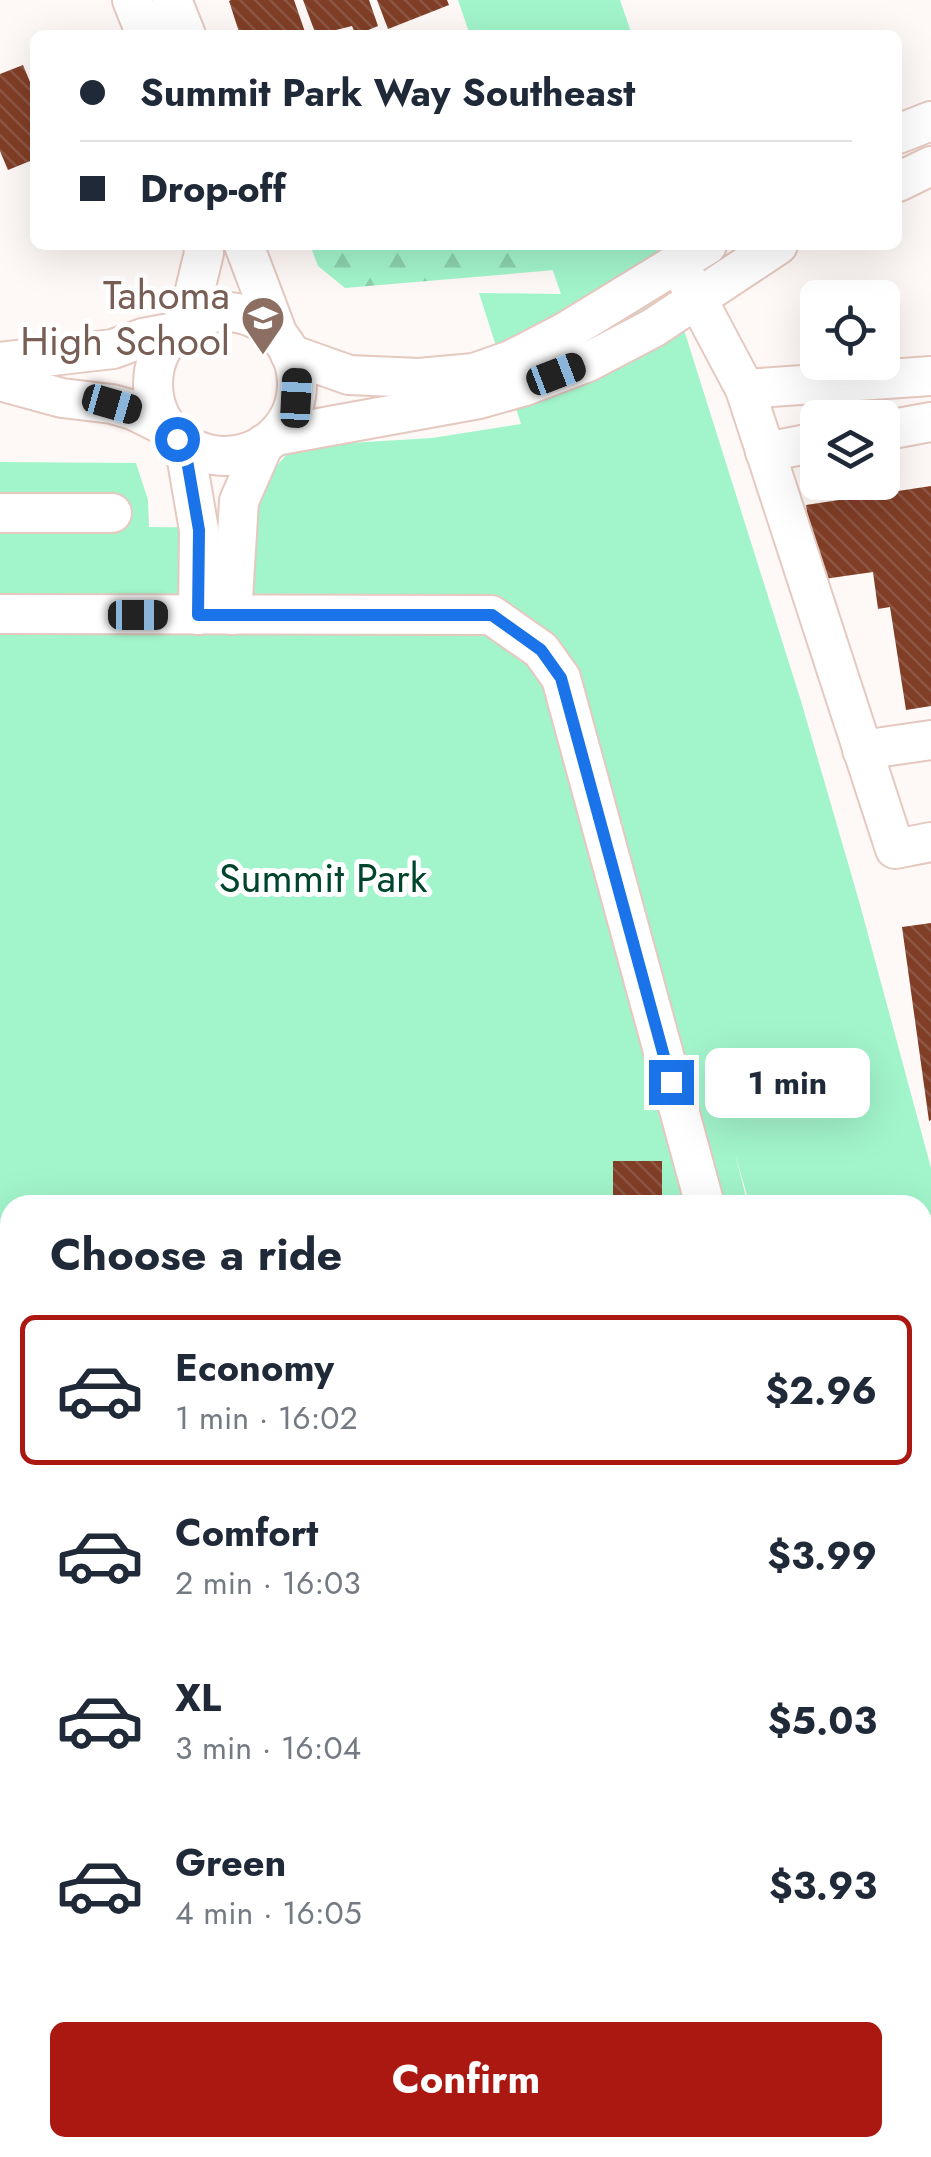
<!DOCTYPE html>
<meta charset="utf-8">
<style>
body{margin:0;font-family:Jost,sans-serif;background:#f2f2f3;color:#1f2937;height:100vh;display:flex;flex-direction:column;font-size:38px;white-space:nowrap}
*{box-sizing:border-box;margin:0}
p{font-size:32px;color:#747a83}
.icon{flex:none;width:55px;height:55px;fill:none;stroke:currentColor;stroke-width:2;stroke-linecap:round;stroke-linejoin:round}
.map{position:relative;flex:1;overflow:hidden}
.panel{position:absolute;left:0px;top:1195px;width:932px;height:962px;display:flex;flex-direction:column;background:#fff;border-radius:30px 30px 0 0;box-shadow:0 10px 40px #0002}
.panel>*{flex:none}
.guide{position:absolute;left:30px;top:30px;width:872px;height:220px;border-radius:15px;box-shadow:0 10px 40px #0002;display:grid;align-content:center;height:220px;padding:0 50px;background:#fff}
.fabs{position:absolute;left:800px;top:280px;display:grid;gap:20px}
.fabs a{display:grid;place-items:center;width:100px;height:100px;border-radius:15px;background:#fff;box-shadow:0 10px 40px #0002;font-size:50px}
.end{position:absolute;width:45px;height:45px;margin:-22px;border:12px solid #1a73e8;background:#fff;box-shadow:0 0 0 5px #fff}
.from{border-radius:50%}
.bubble{position:absolute;height:70px;border-radius:15px;background:#fff;box-shadow:0 10px 40px #0002;font-size:32px;font-weight:700;line-height:70px;text-align:center}
.car{position:absolute;width:30px;height:60px;margin:-30px -15px;border-radius:12px;box-shadow:0 0 8px 2px #0007;background:linear-gradient(#222 24%,#8ab4d8 0 40%,#222 0 76%,#8ab4d8 0 86%,#222 0)}
.guide b{display:flex;align-items:center;gap:35px;height:95px;font-size:38px}
.guide b+b{border-top:2px solid #e0e1e3}
.guide i{width:25px;height:25px;background:#1f2937}
ul{padding:0;list-style:none}
li{display:flex;align-items:center;gap:30px;height:150px;margin:0 20px 15px;padding:0 30px;border:5px solid transparent;border-radius:15px}
li div{flex:1}
li b{display:block;font-size:38px}
li em{font-style:normal;font-weight:700}
li.active{border-color:#aa1811}
li>.icon{width:90px;height:90px;stroke-width:1.5}
h2{padding:0 50px;font-size:45px;line-height:120px}
.cta{display:flex;gap:20px;margin-top:auto;padding:20px 50px}
.cta a{flex:1;height:115px;border-radius:15px;background:#aa1811;color:#fff;font-size:40px;font-weight:700;line-height:115px;text-align:center}
.map>svg:first-child{display:block}
</style>
<div class="map">
<svg width="931" height="2157" viewBox="0 0 931 2157">
<defs>
<pattern id="forest-firs" width="22" height="20" patternUnits="userSpaceOnUse" patternTransform="scale(2.5)"><rect width="22" height="20" fill="#a2f4cb"/><path d="M5 1l3.5 6h-7zM16 11l3.5 6h-7z" fill="#8cd1ae"/></pattern>
<pattern id="building-back-hatch" width="6" height="6" patternUnits="userSpaceOnUse" patternTransform="scale(2.5)"><rect width="6" height="6" fill="#813e26"/><path d="M-1 5l2 2M0 0l6 6M5-1l2 2" fill="none" stroke="#8d5744"/></pattern>
</defs>
<rect width="100%" height="100%" fill="#fef9f6"/>
<polygon fill="url(#forest-firs)" points="310,245 590,245 579,268 345,288 318,266"/>
<g fill="#a2f4cb">
<polygon points="458,0 620,0 632,35 470,35"/>
<polygon points="544,245 705,245 723,298 674,298 801,701 859,901 931,1168 931,1992 922,1950 922,1205 750,1205 735,1154 748,1205 10,1205 10,1298 0,1298 0,462 136,463 148,500 149,527 247,528 258,488 287,454 332,444 432,438 521,424 479,293 561,294"/>
<polygon points="923,1964 931,2008 931,2157 573,2157 573,2148 922,2148"/>
<polygon points="58,2148 240,2148 232,2157 95,2157 85,2150"/>
</g>
<g fill="url(#building-back-hatch)">
<polygon points="231,0 294,0 306,35 240,35 229,1"/>
<polygon points="303,0 369,0 378,26 356,35 352,26 316,35"/>
<polygon points="377,0 447,0 449,5 388,29"/>
<polygon points="23,65 35,94 35,159 8,170 0,151 0,74"/>
<polygon points="931,486 931,706 906,710 890,607 878,609 873,572 817,580 806,505"/>
<polygon points="931,923 931,1120 929,1121 902,927"/>
<polygon points="613,1161 662,1161 662,1205 610,1205 613,1199"/>
<polygon points="0,1384 10,1384 9,1448 0,1448"/>
<polygon points="0,1535 10,1535 10,1600 0,1599"/>
<rect x="0" y="1697" width="9" height="52"/>
<rect x="0" y="1762" width="7" height="67"/>
<rect x="0" y="1913" width="10" height="44"/>
<rect x="0" y="1997" width="10" height="53"/>
</g>
<g fill="none" stroke-linecap="round" stroke-linejoin="round">
<defs>
<g id="minor">
<polyline points="132,0 146,35"/>
<polyline points="172,0 186,35"/>
<polyline points="898,134 931,121"/>
<polyline points="898,182 931,166"/>
<polyline points="244,245 278,335"/>
<polyline points="685,276 745,389"/>
<circle cx="225" cy="384" r="72"/>
<polyline points="187,323 204,253 203,245"/>
<polyline points="290,354 349,375 419,378 474,373 511,360 567,331 707,245"/>
<polyline points="0,362 113,349 143,338 175,332"/>
<polyline points="931,376 745,389 895,849 931,842"/>
<polyline points="0,381 62,398 112,404 133,410 169,428"/>
<polyline points="882,431 931,422"/>
<polyline points="275,436 479,399 525,386 588,362 653,328 778,245"/>
<polyline points="184,443 199,530 198,615"/>
<polyline points="765,452 818,442"/>
<polyline points="0,513 112,513"/>
<polyline points="0,614 491,615 541,650 561,678 705,1205"/>
<polyline points="232,615 239,501 264,444"/>
<polyline points="862,750 931,740"/>
<polyline points="299,2148 318,2157"/>
<polyline points="541,2148 541,2157"/>
</g>
</defs>
<use href="#minor" stroke="#e5c8bf" stroke-width="42"/>
<use href="#minor" stroke="#fff" stroke-width="38"/>
</g>
<g fill="none" stroke-linecap="round" stroke-linejoin="round">
<polyline stroke="#1a73e8" stroke-width="12" points="177,439 184,443 199,530 198,615 492,615 541,650 561,678 671,1082"/>
</g>
<defs>
<symbol id="school-pin" viewBox="-11 -11 22 30"><path d="M0 17L-7.5 6A9.5 9.5 0 1 1 7.5 6Z" fill="#8d6e63" stroke="#fff"/><path d="M0-5L7-2L0 1L-7-2ZM-4 1L0 2.5L4 1V4Q0 6-4 4Z" fill="#fff"/></symbol>
</defs>
<g fill-rule="evenodd">
<use href="#school-pin" x="238" y="293" width="50" height="68"/>
</g>
<g text-anchor="middle" dominant-baseline="central" stroke-width="10" stroke-linejoin="round" paint-order="stroke">
<g font-size="40" fill="#785e54" stroke="#fff" text-anchor="end">
<text x="230" y="295">Tahoma<tspan x="230" dy="46">High School</tspan></text>
</g>
<g font-size="40" fill="#00452c" stroke="#fff">
<text x="323" y="878">Summit Park</text>
</g>
</g>
</svg>
<div class="fabs">
<a><svg class="icon" aria-label="locate" viewBox="0 0 24 24"><circle cx="12" cy="12" r="6"/><path d="M12 2v4M12 18v4M2 12h4M18 12h4"/></svg></a>
<a><svg class="icon" aria-label="layers" viewBox="0 0 24 24"><path d="M12 4l9 5-9 5-9-5zM3 14l9 5 9-5"/></svg></a>
</div>
<i class="end from" style="left:177px;top:439px"></i>
<i class="end" style="left:671px;top:1082px"></i>
<div class="bubble" style="left:705px;top:1048px;width:165px">1 min</div>
<i class="car" style="left:556px;top:374px;rotate:69deg"></i>
<i class="car" style="left:296px;top:398px;rotate:3deg"></i>
<i class="car" style="left:112px;top:404px;rotate:106deg"></i>
<i class="car" style="left:138px;top:615px;rotate:90deg"></i>
<div class="guide">
<b><i class="from"></i>Summit Park Way Southeast</b>
<b><i></i>Drop-off</b>
</div>
<section class="panel">
<h2>Choose a ride</h2>
<ul>
<li class="active"><svg class="icon" aria-label="car" viewBox="0 0 24 24"><path d="M5 17H2v-5l4-1 3-4h7l3 4 3 1v5h-3M9 17h6M6 11h13"/><circle cx="7" cy="17" r="2"/><circle cx="17" cy="17" r="2"/></svg><div><b>Economy</b><p>1 min · 16:02</p></div><em>$2.96</em></li>
<li><svg class="icon" aria-label="car" viewBox="0 0 24 24"><path d="M5 17H2v-5l4-1 3-4h7l3 4 3 1v5h-3M9 17h6M6 11h13"/><circle cx="7" cy="17" r="2"/><circle cx="17" cy="17" r="2"/></svg><div><b>Comfort</b><p>2 min · 16:03</p></div><em>$3.99</em></li>
<li><svg class="icon" aria-label="car" viewBox="0 0 24 24"><path d="M5 17H2v-5l4-1 3-4h7l3 4 3 1v5h-3M9 17h6M6 11h13"/><circle cx="7" cy="17" r="2"/><circle cx="17" cy="17" r="2"/></svg><div><b>XL</b><p>3 min · 16:04</p></div><em>$5.03</em></li>
<li><svg class="icon" aria-label="car" viewBox="0 0 24 24"><path d="M5 17H2v-5l4-1 3-4h7l3 4 3 1v5h-3M9 17h6M6 11h13"/><circle cx="7" cy="17" r="2"/><circle cx="17" cy="17" r="2"/></svg><div><b>Green</b><p>4 min · 16:05</p></div><em>$3.93</em></li>
</ul>
<div class="cta"><a>Confirm</a></div>
</section>
</div>
